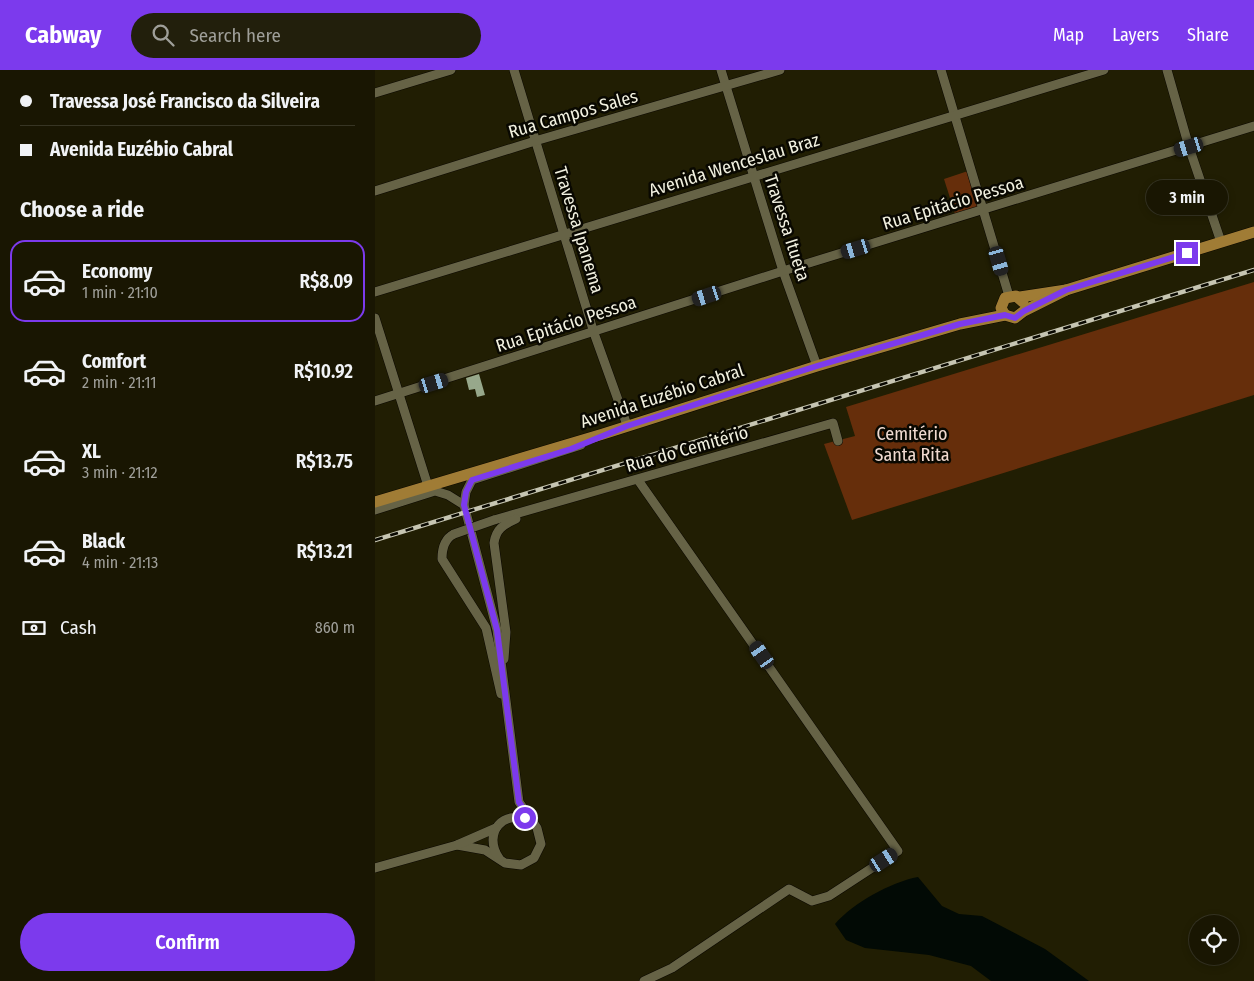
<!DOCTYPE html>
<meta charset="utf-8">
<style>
body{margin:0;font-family:"Fira Sans Condensed",sans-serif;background:#221f0c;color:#f1f3f6;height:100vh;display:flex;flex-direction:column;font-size:19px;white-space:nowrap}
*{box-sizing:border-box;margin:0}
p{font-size:16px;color:#9f9f99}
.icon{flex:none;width:28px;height:28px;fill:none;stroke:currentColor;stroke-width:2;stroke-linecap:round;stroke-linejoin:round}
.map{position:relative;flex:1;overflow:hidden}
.sheet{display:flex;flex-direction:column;background:#191602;width:375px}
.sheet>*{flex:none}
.top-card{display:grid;align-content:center;height:110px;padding:0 20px;background:#191602}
.fabs{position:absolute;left:814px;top:845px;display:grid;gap:10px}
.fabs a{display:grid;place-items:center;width:50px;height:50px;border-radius:50%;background:#191602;box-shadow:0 2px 8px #0003,0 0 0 1px #373524;font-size:25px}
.end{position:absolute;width:22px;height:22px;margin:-11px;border:6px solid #7c3aed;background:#fff;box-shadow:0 0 0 2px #fff}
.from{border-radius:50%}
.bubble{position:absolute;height:35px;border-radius:18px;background:#191602;box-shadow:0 2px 8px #0003,0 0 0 1px #373524;font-size:16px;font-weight:600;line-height:35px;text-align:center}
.car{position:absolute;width:15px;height:30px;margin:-15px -8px;border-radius:6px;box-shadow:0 0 4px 1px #0007;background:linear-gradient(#222 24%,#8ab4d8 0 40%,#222 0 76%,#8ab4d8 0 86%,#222 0)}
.top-card b{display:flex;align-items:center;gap:18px;height:48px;font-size:19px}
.top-card b+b{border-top:1px solid #373524}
.top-card i{width:12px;height:12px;background:#f1f3f6}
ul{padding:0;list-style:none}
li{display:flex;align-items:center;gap:15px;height:82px;margin:0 10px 8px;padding:0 10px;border:2px solid transparent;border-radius:15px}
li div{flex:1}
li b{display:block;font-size:19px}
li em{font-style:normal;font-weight:600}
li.current{border-color:#7c3aed}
li>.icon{width:45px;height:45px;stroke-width:1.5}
h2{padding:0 20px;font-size:22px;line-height:60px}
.pay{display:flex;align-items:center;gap:12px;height:55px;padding:0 20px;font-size:19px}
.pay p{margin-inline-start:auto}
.action{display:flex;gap:10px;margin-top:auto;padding:10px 20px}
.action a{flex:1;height:58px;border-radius:30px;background:#7c3aed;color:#fff;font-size:20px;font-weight:600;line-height:58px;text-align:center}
header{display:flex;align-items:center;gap:30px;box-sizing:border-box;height:70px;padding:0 25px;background:#7c3aed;color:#fff}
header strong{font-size:24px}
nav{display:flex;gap:28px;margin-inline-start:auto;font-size:18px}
.search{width:350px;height:45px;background:#221f0c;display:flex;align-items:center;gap:12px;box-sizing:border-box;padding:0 18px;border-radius:28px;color:#9f9f99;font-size:19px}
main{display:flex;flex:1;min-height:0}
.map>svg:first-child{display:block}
</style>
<header>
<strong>Cabway</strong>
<div class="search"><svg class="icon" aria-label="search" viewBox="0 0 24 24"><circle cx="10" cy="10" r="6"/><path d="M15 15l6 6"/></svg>Search here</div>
<nav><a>Map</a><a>Layers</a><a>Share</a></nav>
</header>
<main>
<section class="sheet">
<div class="top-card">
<b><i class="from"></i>Travessa José Francisco da Silveira</b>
<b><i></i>Avenida Euzébio Cabral</b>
</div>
<h2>Choose a ride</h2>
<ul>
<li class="current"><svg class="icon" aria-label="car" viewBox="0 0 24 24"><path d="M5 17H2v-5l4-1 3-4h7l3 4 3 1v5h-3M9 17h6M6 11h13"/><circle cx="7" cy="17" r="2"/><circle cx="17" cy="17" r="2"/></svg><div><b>Economy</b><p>1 min · 21:10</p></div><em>R$8.09</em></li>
<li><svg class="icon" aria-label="car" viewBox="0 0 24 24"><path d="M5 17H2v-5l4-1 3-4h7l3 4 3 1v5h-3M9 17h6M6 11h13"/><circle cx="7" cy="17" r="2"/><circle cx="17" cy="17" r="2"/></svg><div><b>Comfort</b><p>2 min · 21:11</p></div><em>R$10.92</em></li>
<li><svg class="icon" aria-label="car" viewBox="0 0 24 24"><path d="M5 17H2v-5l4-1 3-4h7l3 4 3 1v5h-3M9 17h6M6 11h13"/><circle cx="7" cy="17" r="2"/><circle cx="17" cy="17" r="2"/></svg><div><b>XL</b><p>3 min · 21:12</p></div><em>R$13.75</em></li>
<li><svg class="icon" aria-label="car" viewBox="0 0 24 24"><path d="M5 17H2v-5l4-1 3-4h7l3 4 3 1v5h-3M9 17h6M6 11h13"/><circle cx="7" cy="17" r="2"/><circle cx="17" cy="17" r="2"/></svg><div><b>Black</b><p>4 min · 21:13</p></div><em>R$13.21</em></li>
</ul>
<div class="pay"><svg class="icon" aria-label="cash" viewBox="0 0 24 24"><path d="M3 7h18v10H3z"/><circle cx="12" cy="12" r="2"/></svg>Cash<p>860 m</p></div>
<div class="action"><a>Confirm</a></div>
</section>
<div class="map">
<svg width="879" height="911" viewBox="0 0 879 911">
<rect width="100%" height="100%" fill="#211e03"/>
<g fill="#662e0b">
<polygon points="593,101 605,140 581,147 569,109"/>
<polygon points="879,212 879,325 477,450 449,374 480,366 471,337"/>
</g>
<path fill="#020a05" d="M543,807L567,836L584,844L607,846L670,879L714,911H616L596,896L554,885L490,878L471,870L460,854C478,833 516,812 543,807Z"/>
<polygon fill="#97a88b" points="104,304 110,325 102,327 100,319 94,320 91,308"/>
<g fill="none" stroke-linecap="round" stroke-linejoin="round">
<defs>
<g id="minor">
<polyline points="139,0 219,263 252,355"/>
<polyline points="346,0 408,201 442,296"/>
<polyline points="566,0 634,226"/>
<polyline points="792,0 814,77 846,172"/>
<polyline points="0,23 76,0"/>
<polyline points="0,121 160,71 405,0"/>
<polyline points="0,222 729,0"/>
<polyline points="0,248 53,416"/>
<polyline points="0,331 408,201 879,56"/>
<polyline points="263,410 523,781 454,826 437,831 414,819 297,898 269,911"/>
<polyline points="0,440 60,421 73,425 89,435"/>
<polyline points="119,450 458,353 463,371"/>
<path d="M79,464C69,469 67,479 67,489L111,558L126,624"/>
<path d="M129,589L131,562L119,473C121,459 128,455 141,449"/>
<polyline points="82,775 110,780 130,793 146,795 159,788 166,774 162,758 144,732 122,560 89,435 91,422 97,410 206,375"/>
<path d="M124,788C107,763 129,737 156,752"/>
<polyline points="0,798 82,775 121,758"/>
</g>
<g id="major">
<polyline points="645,227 691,220 879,162"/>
<polyline points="630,245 626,238 630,228 641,226 648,232"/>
<polyline points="0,432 228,364 442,296 585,254 630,245 640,248 649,241 691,220"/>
</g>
</defs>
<use href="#minor" stroke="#0b0800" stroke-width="10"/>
<use href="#major" stroke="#0b0800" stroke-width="12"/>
<use href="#minor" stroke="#666346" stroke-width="9"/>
<use href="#major" stroke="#a07c35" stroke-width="11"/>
<defs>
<polyline id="rail" points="0,470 879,200"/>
</defs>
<use href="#rail" stroke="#c6c5b2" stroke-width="4.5"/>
<use href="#rail" stroke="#090801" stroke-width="2.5" stroke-dasharray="8" stroke-linecap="butt"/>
<defs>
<polyline id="minor-bridge" points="79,464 119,450"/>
</defs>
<use href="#minor-bridge" stroke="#0b0800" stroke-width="10" stroke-linecap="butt"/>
<use href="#minor-bridge" stroke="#666346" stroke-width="9"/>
</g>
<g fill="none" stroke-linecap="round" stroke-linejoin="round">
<polyline stroke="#7c3aed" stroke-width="6" points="150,748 157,752 144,732 122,560 89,435 91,422 97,410 196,379 252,356 442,296 585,254 630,245 640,248 649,241 691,220 812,183"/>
</g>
<g text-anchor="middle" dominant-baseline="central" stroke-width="5" stroke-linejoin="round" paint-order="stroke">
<g font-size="18" fill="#f2f1e0" stroke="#090801">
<text transform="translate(198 44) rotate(-16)">Rua Campos Sales</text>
<text transform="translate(359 95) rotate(-17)">Avenida Wenceslau Braz</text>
<text transform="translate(578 133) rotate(-17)">Rua Epitácio Pessoa</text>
<text transform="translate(412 158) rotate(72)">Travessa Itueta</text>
<text transform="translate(204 160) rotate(73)">Travessa Ipanema</text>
<text transform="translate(191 254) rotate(-18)">Rua Epitácio Pessoa</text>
<text transform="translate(287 326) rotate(-18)">Avenida Euzébio Cabral</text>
<text transform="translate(312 379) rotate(-16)">Rua do Cemitério</text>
</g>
<g font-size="18" fill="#f0dad0" stroke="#090801">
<text x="537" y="364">Cemitério<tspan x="537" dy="21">Santa Rita</tspan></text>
</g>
</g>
</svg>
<div class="fabs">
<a><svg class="icon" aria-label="locate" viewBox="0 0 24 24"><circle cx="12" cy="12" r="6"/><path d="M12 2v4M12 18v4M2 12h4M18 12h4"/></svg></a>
</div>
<i class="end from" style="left:150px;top:748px"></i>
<i class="end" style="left:812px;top:183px"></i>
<div class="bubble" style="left:771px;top:110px;width:82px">3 min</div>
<i class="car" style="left:814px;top:77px;rotate:253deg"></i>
<i class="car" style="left:481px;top:179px;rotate:253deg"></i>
<i class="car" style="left:624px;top:191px;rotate:164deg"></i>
<i class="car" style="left:332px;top:226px;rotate:252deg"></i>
<i class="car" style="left:59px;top:313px;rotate:73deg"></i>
<i class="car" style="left:387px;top:585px;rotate:325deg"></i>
<i class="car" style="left:509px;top:790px;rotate:57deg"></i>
</div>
</main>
